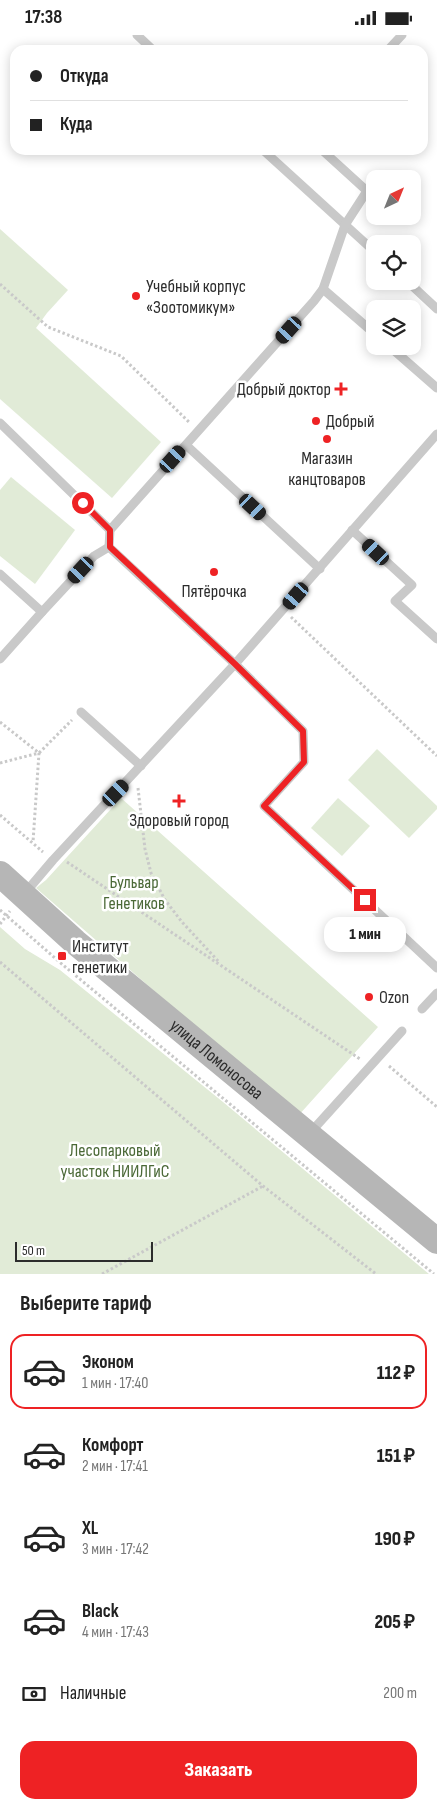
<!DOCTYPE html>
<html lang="ru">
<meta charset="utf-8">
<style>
body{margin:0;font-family:"Sofia Sans Condensed",sans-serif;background:#f6f6f6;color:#222;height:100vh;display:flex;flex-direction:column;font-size:19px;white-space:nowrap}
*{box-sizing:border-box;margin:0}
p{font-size:16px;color:#767676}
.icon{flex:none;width:28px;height:28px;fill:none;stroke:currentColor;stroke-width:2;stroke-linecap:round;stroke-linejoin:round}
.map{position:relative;height:1239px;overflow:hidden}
.side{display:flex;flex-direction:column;background:#fff;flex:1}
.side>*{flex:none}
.top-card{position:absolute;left:10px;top:10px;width:418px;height:110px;border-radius:15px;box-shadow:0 2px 12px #0003;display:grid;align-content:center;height:110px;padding:0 20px;background:#fff}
.needle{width:32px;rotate:43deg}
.tools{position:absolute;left:366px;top:135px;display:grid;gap:10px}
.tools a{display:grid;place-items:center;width:55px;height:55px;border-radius:10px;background:#fff;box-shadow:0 2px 12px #0003;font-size:25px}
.scale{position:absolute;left:15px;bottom:12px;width:138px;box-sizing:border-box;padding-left:5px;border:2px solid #2c2c2c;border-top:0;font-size:14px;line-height:18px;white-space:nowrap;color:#2c2c2c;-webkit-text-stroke:4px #fff;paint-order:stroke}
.end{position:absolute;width:22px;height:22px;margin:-11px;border:6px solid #ee2224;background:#fff;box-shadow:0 0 0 2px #fff}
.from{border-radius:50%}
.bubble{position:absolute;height:35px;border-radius:15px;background:#fff;box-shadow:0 2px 12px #0003;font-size:16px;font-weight:800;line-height:35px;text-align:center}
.car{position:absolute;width:15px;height:30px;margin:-15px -8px;border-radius:6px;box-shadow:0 0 4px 1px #0007;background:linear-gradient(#222 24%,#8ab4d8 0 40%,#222 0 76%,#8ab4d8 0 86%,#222 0)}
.top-card b{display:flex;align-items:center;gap:18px;height:48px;font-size:19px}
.top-card b+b{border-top:1px solid #e0e0e0}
.top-card i{width:12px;height:12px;background:#222}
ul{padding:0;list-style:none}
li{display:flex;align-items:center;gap:15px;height:75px;margin:0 10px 8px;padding:0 10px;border:2px solid transparent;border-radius:15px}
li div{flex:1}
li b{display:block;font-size:19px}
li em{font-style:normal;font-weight:800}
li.current{border-color:#ee2224}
li>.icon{width:45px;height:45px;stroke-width:1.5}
h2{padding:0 20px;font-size:22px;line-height:60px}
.pay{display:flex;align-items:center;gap:12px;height:55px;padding:0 20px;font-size:19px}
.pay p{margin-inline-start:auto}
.action{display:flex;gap:10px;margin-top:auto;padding:10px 20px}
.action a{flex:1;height:58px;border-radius:15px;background:#ee2224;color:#fff;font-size:20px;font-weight:800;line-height:58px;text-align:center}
.status{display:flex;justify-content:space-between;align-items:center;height:35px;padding:0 25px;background:#fff;direction:ltr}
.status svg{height:14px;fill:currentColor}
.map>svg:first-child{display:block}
</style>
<div class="status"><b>17:38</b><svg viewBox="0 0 49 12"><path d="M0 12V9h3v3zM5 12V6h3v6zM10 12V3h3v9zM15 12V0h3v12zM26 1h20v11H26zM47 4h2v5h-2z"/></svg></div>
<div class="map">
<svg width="437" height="1239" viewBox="0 0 437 1239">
<rect width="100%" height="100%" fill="#fff"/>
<g fill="#e1ebd7">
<polygon points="0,194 68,255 47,278 36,293 161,407 112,463 0,364"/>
<polygon points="11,442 75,495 35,549 0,521 0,455"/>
<polygon points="377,714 437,771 437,774 409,803 348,745"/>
<polygon points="121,763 378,992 298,1081 36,853 46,845"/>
<polygon points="338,763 370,791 342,821 311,793"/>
<polygon points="0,892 25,914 60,935 223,1067 429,1239 0,1239"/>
</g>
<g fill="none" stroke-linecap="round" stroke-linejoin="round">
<g stroke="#c9c9c9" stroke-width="3" stroke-dasharray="2.5 2.5" stroke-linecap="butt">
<polyline points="0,249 48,292 121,321 190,388"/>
<polyline points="291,582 437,721"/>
<polyline points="0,687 39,718 72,685"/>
<polyline points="0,728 39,718 33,807"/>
<polyline points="138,753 145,814 151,838 165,865 182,887 219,927"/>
<polyline points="0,780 43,817"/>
<polyline points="67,827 360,1024"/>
<polyline points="0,875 63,930 434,1239"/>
<polyline points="0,889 10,876"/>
<polyline points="0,927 263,1151 376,1239"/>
<polyline points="389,1031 437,1072"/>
<polyline points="102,1239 263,1151"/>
</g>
<g stroke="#c9c9c9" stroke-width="9">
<polyline points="137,0 153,15"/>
<polyline points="388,15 402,0"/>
<polyline points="263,115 375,217"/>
<polyline points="322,115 367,156 345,190 323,254 314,266 110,495 109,512 235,629 303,696 304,727 264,771 437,933"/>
<polyline points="407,246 437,274"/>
<polyline points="323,254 375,299"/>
<polyline points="389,311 437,353"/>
<polyline points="0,388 110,495"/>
<polyline points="186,410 320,534"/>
<polyline points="352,495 412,550 395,566 437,604"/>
<polyline points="0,539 42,577 94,521 109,512"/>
<polyline points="0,624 42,577"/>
<polyline points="81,677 141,731"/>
<polyline points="25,858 53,825 235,629 437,399"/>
<polyline points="422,974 437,958"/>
<polyline points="310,1098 402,996"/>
</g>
<path stroke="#b6b6b6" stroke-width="26" id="s1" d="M0,839L75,907L437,1206"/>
</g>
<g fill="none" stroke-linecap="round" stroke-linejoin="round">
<polyline stroke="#ee2224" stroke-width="6" points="83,468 110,495 110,512 235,629 303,696 304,727 264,771 365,865"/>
</g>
<g fill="#ee2224" stroke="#fff" stroke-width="2">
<circle cx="136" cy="261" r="5"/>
<path d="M338.5 346.5h5v5h5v5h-5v5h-5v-5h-5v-5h5z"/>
<circle cx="316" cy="386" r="5"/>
<circle cx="327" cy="404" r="5"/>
<circle cx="214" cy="537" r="5"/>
<path d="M176.5 758.5h5v5h5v5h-5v5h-5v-5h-5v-5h5z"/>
<rect x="57" y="916" width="10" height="10" rx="2.5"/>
<circle cx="369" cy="962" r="5"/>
</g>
<g text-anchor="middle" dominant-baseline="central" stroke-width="5" stroke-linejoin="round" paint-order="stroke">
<g font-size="18" fill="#2c2c2c" stroke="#fff" text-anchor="start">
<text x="146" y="251">Учебный корпус<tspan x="146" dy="21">«Зоотомикум»</tspan></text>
<text x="331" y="354" text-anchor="end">Добрый доктор</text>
<text x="326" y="386">Добрый</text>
<text x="327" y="423" text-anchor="middle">Магазин<tspan x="327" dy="21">канцтоваров</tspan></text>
<text x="214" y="556" text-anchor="middle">Пятёрочка</text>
<text x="179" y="785" text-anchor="middle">Здоровый город</text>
<text x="72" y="911">Институт<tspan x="72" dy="21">генетики</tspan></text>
<text x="379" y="962">Ozon</text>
</g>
<g font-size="18" fill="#4b6937" stroke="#fff">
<text x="134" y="847">Бульвар<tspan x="134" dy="21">Генетиков</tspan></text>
<text x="115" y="1115">Лесопарковый<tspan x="115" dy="21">участок НИИЛГиС</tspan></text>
</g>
<g font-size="18" fill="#2c2c2c" stroke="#fff">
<text stroke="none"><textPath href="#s1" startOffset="285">улица Ломоносова</textPath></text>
</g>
</g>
</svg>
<div class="tools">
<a><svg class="needle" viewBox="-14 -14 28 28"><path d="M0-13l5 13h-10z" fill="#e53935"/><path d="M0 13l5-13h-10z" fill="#767676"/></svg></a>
<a><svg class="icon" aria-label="locate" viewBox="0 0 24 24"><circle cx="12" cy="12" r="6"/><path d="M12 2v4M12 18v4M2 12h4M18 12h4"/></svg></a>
<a><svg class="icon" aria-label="layers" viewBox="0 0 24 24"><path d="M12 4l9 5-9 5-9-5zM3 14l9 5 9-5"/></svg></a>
</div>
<div class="scale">50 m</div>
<i class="end from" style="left:83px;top:468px"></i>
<i class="end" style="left:365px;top:865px"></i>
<div class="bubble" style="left:324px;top:882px;width:82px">1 мин</div>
<i class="car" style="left:289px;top:295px;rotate:222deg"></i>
<i class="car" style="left:173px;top:424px;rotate:42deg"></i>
<i class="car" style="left:253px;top:472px;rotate:133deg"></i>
<i class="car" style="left:376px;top:517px;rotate:313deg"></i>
<i class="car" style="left:81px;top:535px;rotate:223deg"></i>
<i class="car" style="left:296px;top:561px;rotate:221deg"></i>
<i class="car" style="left:116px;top:758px;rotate:44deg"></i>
<div class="top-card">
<b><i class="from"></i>Откуда</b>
<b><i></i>Куда</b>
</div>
</div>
<section class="side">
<h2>Выберите тариф</h2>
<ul>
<li class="current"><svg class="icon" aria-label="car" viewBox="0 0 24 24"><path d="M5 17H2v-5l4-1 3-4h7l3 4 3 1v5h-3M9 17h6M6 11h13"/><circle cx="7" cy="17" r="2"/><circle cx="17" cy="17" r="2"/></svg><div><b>Эконом</b><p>1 мин · 17:40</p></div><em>112 ₽</em></li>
<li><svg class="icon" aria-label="car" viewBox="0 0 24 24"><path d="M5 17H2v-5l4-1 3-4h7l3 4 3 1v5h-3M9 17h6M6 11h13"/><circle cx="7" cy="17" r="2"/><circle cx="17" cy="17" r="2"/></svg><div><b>Комфорт</b><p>2 мин · 17:41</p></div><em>151 ₽</em></li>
<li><svg class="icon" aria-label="car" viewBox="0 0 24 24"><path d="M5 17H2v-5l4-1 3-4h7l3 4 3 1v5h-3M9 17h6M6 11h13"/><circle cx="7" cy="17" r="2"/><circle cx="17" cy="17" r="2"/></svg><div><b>XL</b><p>3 мин · 17:42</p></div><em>190 ₽</em></li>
<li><svg class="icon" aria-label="car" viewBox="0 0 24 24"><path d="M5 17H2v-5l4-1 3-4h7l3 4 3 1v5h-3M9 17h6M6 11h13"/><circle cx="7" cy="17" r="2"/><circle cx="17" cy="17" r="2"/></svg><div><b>Black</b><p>4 мин · 17:43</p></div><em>205 ₽</em></li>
</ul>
<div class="pay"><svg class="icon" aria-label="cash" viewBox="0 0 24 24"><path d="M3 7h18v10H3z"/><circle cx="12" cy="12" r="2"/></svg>Наличные<p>200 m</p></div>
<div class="action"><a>Заказать</a></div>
</section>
